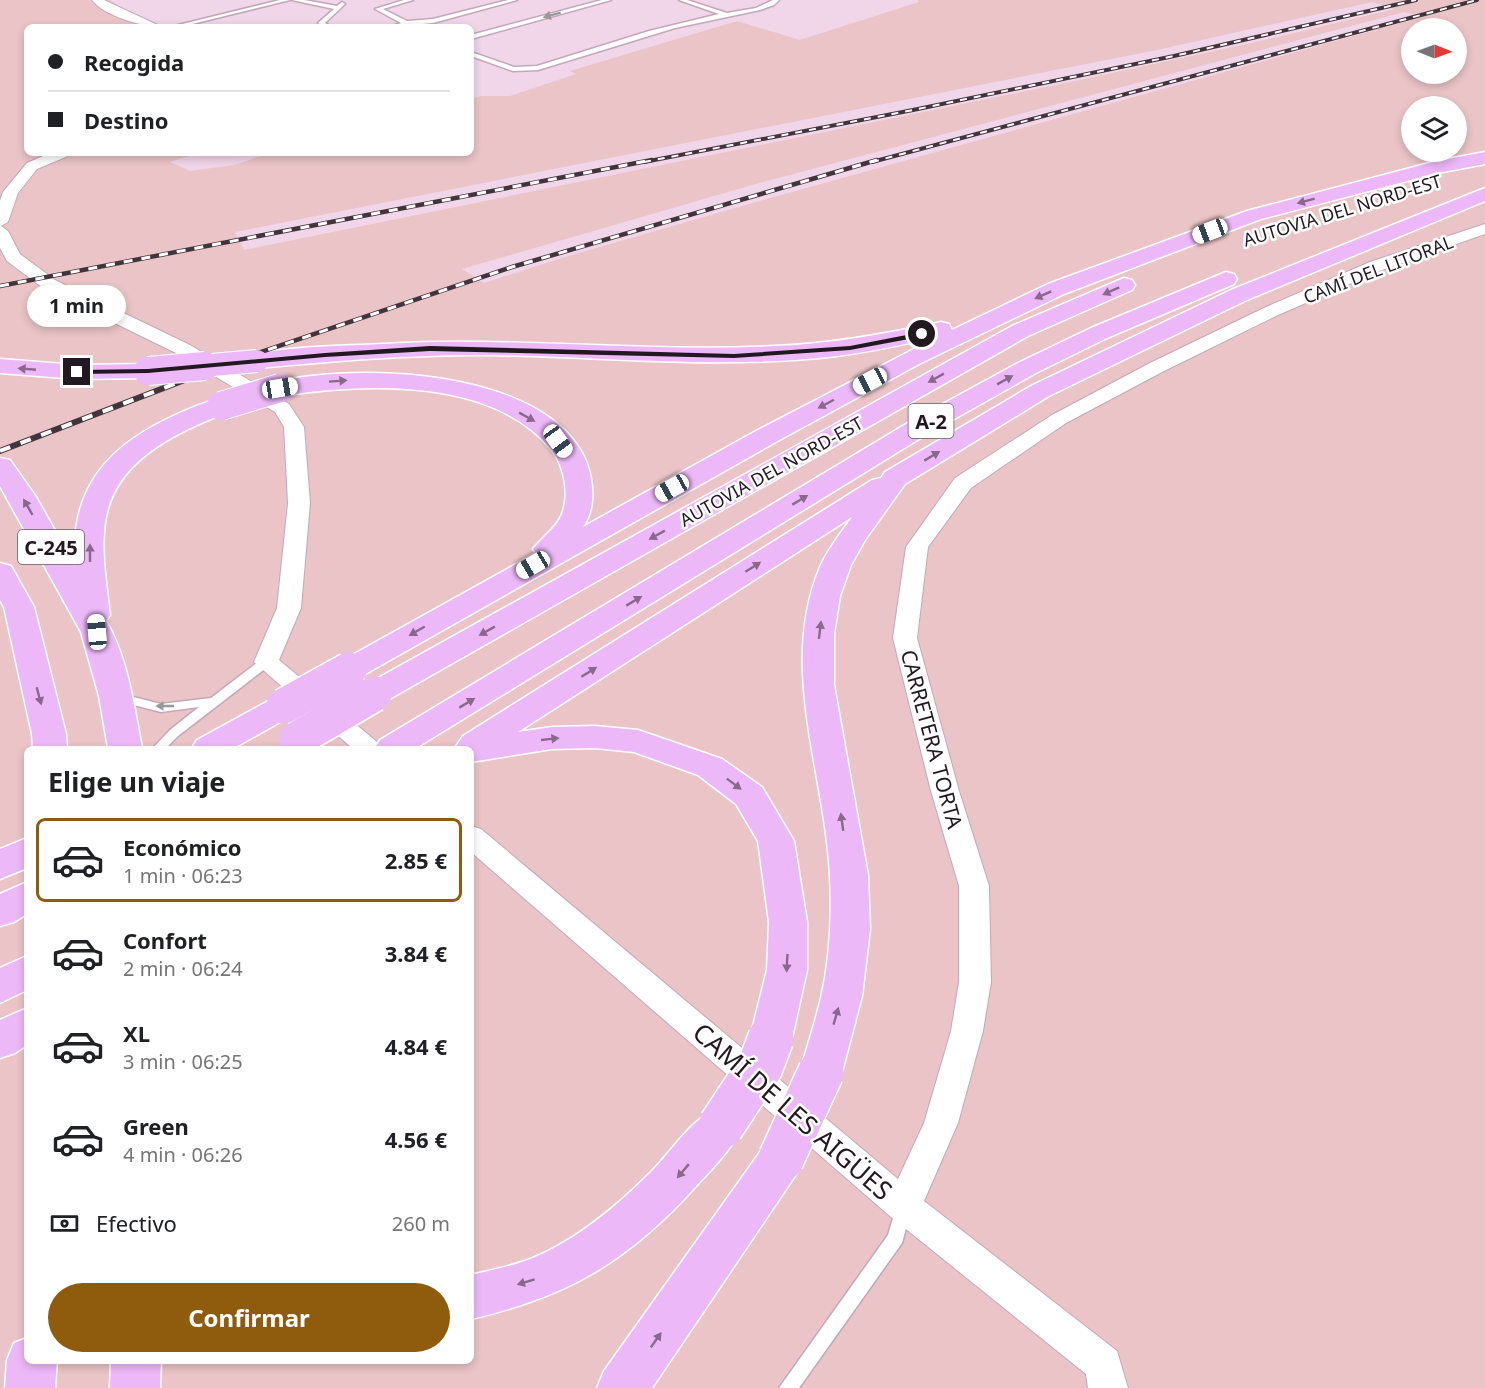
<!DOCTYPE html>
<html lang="es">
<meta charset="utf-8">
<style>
body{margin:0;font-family:"Noto Sans",sans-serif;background:#f2f2f2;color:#202124;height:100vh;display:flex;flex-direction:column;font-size:22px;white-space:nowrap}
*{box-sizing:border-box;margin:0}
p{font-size:20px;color:#757577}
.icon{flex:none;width:33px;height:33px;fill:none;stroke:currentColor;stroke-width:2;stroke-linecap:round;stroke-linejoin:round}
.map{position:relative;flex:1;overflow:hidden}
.panel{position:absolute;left:24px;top:746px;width:450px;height:618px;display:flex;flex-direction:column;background:#fff;border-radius:9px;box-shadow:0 3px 9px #0003}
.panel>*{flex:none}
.guide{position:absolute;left:24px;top:24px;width:450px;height:132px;border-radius:9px;box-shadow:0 3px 9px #0003;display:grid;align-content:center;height:132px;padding:0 24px;background:#fff}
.needle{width:39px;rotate:91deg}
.fabs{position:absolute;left:1401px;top:18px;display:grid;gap:12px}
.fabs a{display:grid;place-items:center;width:66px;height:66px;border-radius:50%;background:#fff;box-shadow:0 3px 9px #0003;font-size:30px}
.end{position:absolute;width:27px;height:27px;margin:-14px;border:8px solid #22181f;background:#fff;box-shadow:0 0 0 3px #fff}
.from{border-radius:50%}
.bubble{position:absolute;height:42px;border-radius:21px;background:#fff;box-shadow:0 3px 9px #0003;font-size:20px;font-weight:700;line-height:42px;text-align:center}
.car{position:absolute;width:18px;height:36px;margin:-18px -9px;border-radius:8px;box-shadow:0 0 4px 2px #0007;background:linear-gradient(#fff 24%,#345 0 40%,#fff 0 76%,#345 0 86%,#fff 0)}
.guide b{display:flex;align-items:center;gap:21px;height:57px;font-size:22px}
.guide b+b{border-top:2px solid #e0e0e0}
.guide i{width:15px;height:15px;background:#202124}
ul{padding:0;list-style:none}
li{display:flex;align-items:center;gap:18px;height:84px;margin:0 12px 9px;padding:0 12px;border:3px solid transparent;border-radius:9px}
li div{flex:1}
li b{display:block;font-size:22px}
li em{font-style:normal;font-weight:700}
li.current{border-color:#8f5b0c}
li>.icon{width:54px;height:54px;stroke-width:1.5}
h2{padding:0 24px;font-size:27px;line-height:72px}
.pay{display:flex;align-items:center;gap:15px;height:66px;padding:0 24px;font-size:22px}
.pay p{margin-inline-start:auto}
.button{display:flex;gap:12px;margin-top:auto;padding:12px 24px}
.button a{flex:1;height:69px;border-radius:36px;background:#8f5b0c;color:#fff;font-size:24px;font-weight:700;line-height:69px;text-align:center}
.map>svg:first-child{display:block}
</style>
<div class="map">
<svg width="1485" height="1388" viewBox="0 0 1485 1388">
<rect width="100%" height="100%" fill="#f1d5e8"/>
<path fill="#eac4c6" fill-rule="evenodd" d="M0,0H110C127,13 145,19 164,27H27V153H198L170,162L190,171L234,165L270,153H471V99L481,96H510L576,74L570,71L737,21L800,40L919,2L918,0H1485V1388H0ZM1372,2L1395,9L1256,42L1056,85L244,250L235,232L1157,50ZM1404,12L1422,17L774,197L565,257L484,283L462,269L752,185ZM1412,28H1456V74H1412ZM1412,106H1456V152H1412ZM27,748H471V1360H27Z"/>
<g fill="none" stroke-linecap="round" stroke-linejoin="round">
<defs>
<g id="lane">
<polygon points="280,0 290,0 180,27 174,26"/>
<polygon points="292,0 304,0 337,6 342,2 345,4 325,23 332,27 325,27 318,23 334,9"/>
<polygon points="404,0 413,0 383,9 407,21 433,19 508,0 517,0 433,23 390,27 401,23 375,9"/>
<polygon points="602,0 611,0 471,39 471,35"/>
<polygon points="679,0 687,0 727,13 756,8 773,0 779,0 774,5 760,10 675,28 538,70 513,71 471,56 471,52 514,67 537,66 649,31 719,14"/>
<polygon points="266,658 272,662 270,665 178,736 166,748 153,748 170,730 199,707 161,712 114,700 112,697 118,693 161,704 211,698 262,659"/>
<polygon points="903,1203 909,1205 911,1210 902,1243 799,1388 779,1388 888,1235 897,1205"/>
</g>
<g id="street">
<path d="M92,0H104L162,27C143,27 104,16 92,0Z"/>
<polygon points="50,153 70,153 68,156 37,169 18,193 8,222 1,226 8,231 20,254 55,280 190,345 289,404 304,427 310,503 301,608 279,660 377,742 381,748 352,748 254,662 277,608 288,503 284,427 275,412 176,353 43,288 7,261 0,248 0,201 3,192 27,163"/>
<polygon points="1485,224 1485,234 1382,270 1278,315 1164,371 1066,423 971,488 928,547 917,638 959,791 989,886 991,982 983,1031 958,1123 924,1201 1117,1351 1128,1388 1088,1388 1086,1374 891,1217 471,852 471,826 481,829 898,1179 924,1123 951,1031 959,982 959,886 931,791 893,638 906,547 955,478 1052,415 1150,363 1266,307 1370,262"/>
</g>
<g id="highway">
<path d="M1485,152V164L1438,173L1261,219L1064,294L921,363L774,443L360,677L349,680L338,677L333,670L338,663L536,553L533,549C542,537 557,528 562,514C570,494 564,465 551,449C491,377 364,383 280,396L271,393L267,388L271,383C355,362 546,368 586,461C594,482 596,508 583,527L756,431L937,337C901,345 866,353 829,357C717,369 605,357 493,355C414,354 335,361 257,368L248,366L245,361L248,356C287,346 344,346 384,344C514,336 645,353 775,346C831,344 886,334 941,322L949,324L952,330L1048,284L1247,211L1437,161Z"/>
<path d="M1485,188V201L1247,300L1049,396L905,484L865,540L851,565L840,596L834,634V685L868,875L870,929L862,996L842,1072L836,1084L821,1089L806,1084L800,1072C807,1047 815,1023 821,998C830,959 832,915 830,876C825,772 778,668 820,567C828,549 841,533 852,517L518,732L552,727L595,726L638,730L722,759L762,787L794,841L807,922V970L792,1038L786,1050L771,1055L756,1050L750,1038L767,970L769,922L758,841L736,804L698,775L634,752L595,748L552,749L471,762V748H455L463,736L872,480L881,478L885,472L1031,386L1231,290Z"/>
<polygon points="1226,272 1234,274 1237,279 1234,284 1107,338 1036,373 924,436 416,748 375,748 380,740 906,424 1018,363 1091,328"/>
<polygon points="1124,278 1132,280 1135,285 1132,290 1028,336 386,701 374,704 362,701 358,694 362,687 1012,326"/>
<polygon points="0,359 77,365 148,364 157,366 160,371 157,376 148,378 77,379 0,373"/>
<path d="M221,398L230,401L234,406L230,411C173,434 107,463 104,533C102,560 107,588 110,615L106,621C128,658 134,706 142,748H108L99,696L81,632L0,486V458L10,460L36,497L75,566C70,494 102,451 165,420C183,411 202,403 221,398Z"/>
<polygon points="0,563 11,566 34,607 66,734 67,748 33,748 32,734 4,607 0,600"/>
<polygon points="284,695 296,699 301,706 296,713 234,748 192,748 197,740 272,699"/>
<polygon points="27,838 27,868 0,879 0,849"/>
<polygon points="27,882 27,914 14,922 0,926 0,894"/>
<polygon points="27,956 27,990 0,1003 0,968"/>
<polygon points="27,1008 27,1045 15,1053 0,1058 0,1020"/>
<path d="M721,1107L737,1113L743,1126C732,1148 715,1166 698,1184C630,1260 570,1296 471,1319V1275C492,1270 513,1266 533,1258C578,1239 617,1206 651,1172C673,1150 692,1117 721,1107Z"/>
<polygon points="781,1140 797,1145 803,1159 797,1173 652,1388 597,1388 604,1371 765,1145"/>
<polygon points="27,1338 27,1360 57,1360 55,1388 5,1388 7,1360 14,1343"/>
<polygon points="111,1360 161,1360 160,1388 110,1388"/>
</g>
</defs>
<use href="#lane" stroke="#c3a8ba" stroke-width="3"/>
<use href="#street" stroke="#c3a8ba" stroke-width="2"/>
<use href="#highway" stroke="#fff" stroke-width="3"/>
<use href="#lane" fill="#fff" fill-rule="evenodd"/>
<use href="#street" fill="#fff" fill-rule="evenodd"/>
<use href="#highway" fill="#edb8f8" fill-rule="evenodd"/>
<defs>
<g id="rail-far2">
<polyline points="644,162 913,110 1174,56 1416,0"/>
<polyline points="872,162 1477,0"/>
</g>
<g id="rail-far1">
<polyline points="0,286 652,160"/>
<polyline points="217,367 512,267 877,160"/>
</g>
<polyline id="rail" points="0,451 221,366"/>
</defs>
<use href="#rail-far2" stroke="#41343d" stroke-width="4"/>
<use href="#rail-far1" stroke="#41343d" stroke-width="4.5"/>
<use href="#rail" stroke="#41343d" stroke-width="6"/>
<use href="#rail-far2" stroke="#fff" stroke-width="2" stroke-dasharray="7" stroke-linecap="butt"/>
<use href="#rail-far1" stroke="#fff" stroke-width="3" stroke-dasharray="9" stroke-linecap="butt"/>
<use href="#rail" stroke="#fff" stroke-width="4" stroke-dasharray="11" stroke-linecap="butt"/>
<defs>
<polyline id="highway-bridge-far3" points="189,367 257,361"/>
<g id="highway-bridge-far2">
<polyline points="148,371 205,366"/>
<polyline points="221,406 280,388"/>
</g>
<g id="highway-bridge-far1">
<polyline points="284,706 349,670"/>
<polyline points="297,739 374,694"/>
</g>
<g id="highway-bridge">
<polyline points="721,1126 760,1067 771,1038"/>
<polyline points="781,1159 821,1072"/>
</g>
</defs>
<use href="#highway-bridge-far3" stroke="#fff" stroke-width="24" stroke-linecap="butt"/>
<use href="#highway-bridge-far2" stroke="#fff" stroke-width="30" stroke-linecap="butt"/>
<use href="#highway-bridge-far1" stroke="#fff" stroke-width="38" stroke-linecap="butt"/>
<use href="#highway-bridge" stroke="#fff" stroke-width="48" stroke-linecap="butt"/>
<use href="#highway-bridge-far3" stroke="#edb8f8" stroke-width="22"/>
<use href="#highway-bridge-far2" stroke="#edb8f8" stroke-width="28"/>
<use href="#highway-bridge-far1" stroke="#edb8f8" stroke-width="35"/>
<use href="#highway-bridge" stroke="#edb8f8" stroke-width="45"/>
</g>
<defs><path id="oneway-solid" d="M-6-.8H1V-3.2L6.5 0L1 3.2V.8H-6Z" transform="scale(1.5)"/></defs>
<g fill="#9c979a">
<use href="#oneway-solid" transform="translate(552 15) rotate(165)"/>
<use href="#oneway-solid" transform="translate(165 706) rotate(-180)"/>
</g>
<g fill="#88688c">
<use href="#oneway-solid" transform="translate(1306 201) rotate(165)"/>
<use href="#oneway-solid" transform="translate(1111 291) rotate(156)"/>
<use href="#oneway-solid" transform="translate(1043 295) rotate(156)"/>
<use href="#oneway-solid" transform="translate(27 369) rotate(-175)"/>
<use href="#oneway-solid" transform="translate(936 378) rotate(151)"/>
<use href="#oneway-solid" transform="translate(1005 380) rotate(-29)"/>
<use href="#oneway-solid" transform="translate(338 381) rotate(-4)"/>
<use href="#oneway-solid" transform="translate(826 404) rotate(152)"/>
<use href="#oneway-solid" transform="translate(527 417) rotate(29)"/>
<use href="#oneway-solid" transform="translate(932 456) rotate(-31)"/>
<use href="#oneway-solid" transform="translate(800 500) rotate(-31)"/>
<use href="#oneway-solid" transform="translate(28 507) rotate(-120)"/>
<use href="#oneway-solid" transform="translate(657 535) rotate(151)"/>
<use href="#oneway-solid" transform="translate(90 553) rotate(-90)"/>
<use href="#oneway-solid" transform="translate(753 567) rotate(-32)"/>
<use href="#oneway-solid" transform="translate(634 601) rotate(-31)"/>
<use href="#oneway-solid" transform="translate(820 630) rotate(-83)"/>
<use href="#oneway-solid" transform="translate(417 631) rotate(150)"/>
<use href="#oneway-solid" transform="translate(487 631) rotate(151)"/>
<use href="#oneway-solid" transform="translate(589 672) rotate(-32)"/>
<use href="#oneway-solid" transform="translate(39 696) rotate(75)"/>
<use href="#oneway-solid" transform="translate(467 703) rotate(-31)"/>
<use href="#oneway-solid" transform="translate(550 739) rotate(-6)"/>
<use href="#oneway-solid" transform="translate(734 784) rotate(37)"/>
<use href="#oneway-solid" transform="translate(842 822) rotate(-98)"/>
<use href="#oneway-solid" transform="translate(787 963) rotate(93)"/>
<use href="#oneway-solid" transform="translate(836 1016) rotate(-74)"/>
<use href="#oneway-solid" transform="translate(683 1171) rotate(130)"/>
<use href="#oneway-solid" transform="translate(526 1282) rotate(163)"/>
<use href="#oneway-solid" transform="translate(656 1340) rotate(-55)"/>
</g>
<polygon fill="#22181f" points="922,332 925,336 850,350 734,358 430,351 325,357 148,373 77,374 74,372 77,370 148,369 325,353 430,346 734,354 850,346"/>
<g text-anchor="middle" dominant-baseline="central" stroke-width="5" stroke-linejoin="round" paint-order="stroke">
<g font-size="18" fill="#22181f" stroke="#fff">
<text transform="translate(1342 210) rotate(-17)">AUTOVIA DEL NORD-EST</text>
<text transform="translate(1378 269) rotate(-21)">CAMÍ DEL LITORAL</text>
<text transform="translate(771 471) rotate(-29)">AUTOVIA DEL NORD-EST</text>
</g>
<g fill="#fff" stroke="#645d62" stroke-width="1.5">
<rect x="908.5" y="404" width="45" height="34" rx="4.5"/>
<rect x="18" y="530" width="66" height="34" rx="4.5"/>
</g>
<g font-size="20" font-weight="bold" fill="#22181f">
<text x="931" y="421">A-2</text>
<text x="51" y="547">C-245</text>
</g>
<g font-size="21" fill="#22181f" stroke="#fff">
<text transform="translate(932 739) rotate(75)">CARRETERA TORTA</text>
</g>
<g font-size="26" fill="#22181f" stroke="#fff">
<text transform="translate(793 1111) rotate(41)">CAMÍ DE LES AIGÜES</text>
</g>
</g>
</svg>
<div class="fabs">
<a><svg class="needle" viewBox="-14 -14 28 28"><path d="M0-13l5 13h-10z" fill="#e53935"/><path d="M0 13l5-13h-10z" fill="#757577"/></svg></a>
<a><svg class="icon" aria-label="layers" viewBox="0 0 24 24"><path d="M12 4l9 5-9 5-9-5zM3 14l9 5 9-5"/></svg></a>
</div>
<i class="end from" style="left:922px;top:334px"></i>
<i class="end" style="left:77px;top:372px"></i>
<div class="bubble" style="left:27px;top:285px;width:99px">1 min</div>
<i class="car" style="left:1210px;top:231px;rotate:249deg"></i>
<i class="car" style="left:870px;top:381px;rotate:242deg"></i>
<i class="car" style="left:280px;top:388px;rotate:81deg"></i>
<i class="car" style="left:558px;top:441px;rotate:144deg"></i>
<i class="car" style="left:672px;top:488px;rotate:241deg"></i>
<i class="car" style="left:533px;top:565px;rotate:240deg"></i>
<i class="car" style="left:97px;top:632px;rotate:355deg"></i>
<div class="guide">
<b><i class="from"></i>Recogida</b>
<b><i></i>Destino</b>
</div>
<section class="panel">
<h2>Elige un viaje</h2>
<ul>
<li class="current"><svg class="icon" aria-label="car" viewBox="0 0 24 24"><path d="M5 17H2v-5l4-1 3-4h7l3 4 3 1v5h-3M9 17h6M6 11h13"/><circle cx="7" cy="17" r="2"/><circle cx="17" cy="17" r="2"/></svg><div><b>Económico</b><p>1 min · 06:23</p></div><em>2.85 €</em></li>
<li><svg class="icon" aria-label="car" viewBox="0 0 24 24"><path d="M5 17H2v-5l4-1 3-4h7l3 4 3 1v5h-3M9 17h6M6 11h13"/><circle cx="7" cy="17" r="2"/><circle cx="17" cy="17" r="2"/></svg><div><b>Confort</b><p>2 min · 06:24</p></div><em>3.84 €</em></li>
<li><svg class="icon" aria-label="car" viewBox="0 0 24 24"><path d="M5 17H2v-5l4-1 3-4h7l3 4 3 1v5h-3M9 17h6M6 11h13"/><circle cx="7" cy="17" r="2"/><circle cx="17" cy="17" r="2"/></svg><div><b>XL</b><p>3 min · 06:25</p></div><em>4.84 €</em></li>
<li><svg class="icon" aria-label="car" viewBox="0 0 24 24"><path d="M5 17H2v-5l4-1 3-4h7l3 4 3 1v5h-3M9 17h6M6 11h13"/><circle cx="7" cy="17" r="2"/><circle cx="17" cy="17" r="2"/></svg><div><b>Green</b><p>4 min · 06:26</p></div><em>4.56 €</em></li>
</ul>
<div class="pay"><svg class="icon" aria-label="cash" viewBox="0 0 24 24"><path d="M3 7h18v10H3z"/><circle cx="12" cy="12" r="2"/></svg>Efectivo<p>260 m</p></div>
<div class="button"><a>Confirmar</a></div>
</section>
</div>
